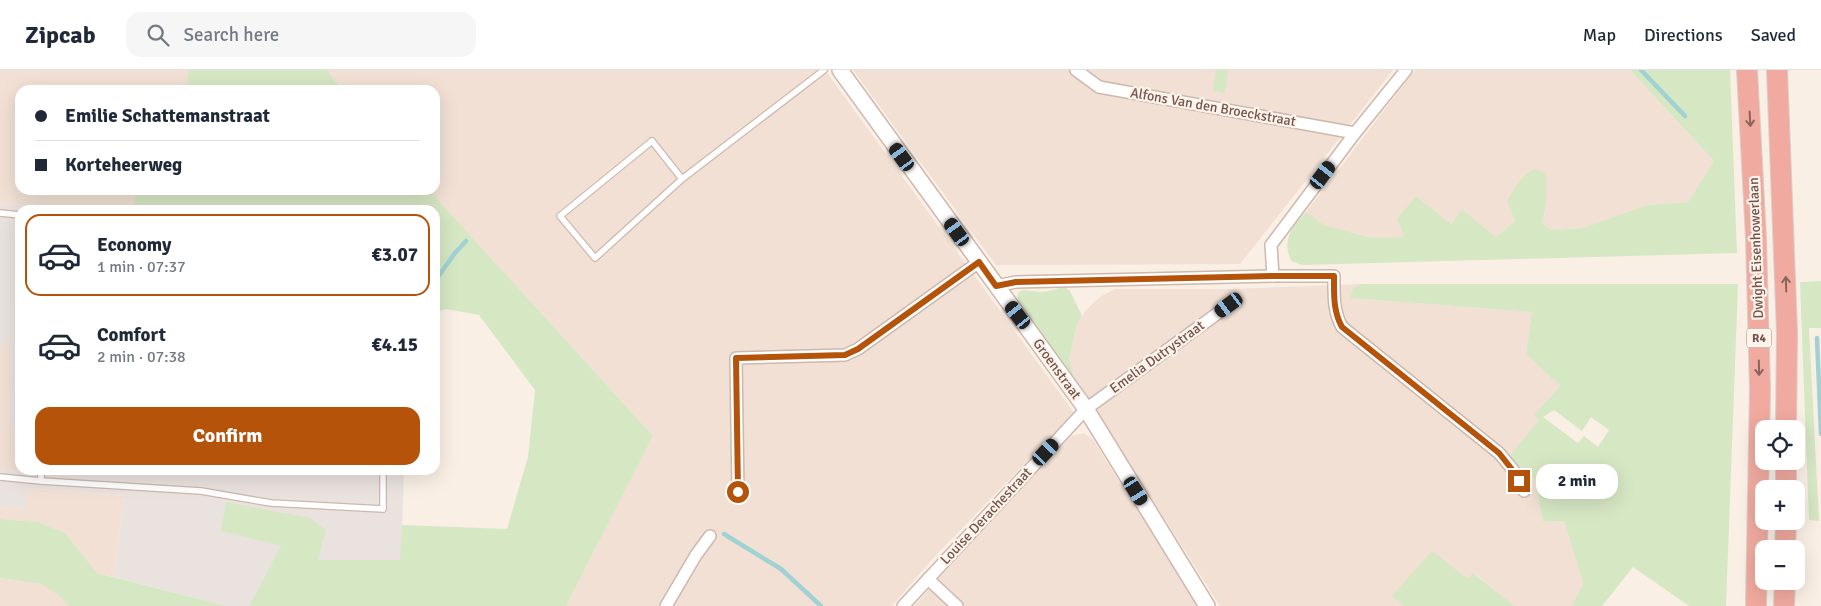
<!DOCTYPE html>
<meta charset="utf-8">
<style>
body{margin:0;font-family:Signika,sans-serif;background:#f6f6f7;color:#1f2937;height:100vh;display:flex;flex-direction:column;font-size:19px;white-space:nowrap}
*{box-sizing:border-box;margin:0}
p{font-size:16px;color:#747a83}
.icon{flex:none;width:28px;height:28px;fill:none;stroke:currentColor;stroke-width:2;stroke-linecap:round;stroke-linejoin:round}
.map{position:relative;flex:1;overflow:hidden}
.sheet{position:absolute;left:15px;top:135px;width:425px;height:270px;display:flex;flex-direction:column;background:#fff;border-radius:15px;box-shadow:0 5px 20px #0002}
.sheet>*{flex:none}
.hud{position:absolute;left:15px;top:15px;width:425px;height:110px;border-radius:15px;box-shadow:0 5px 20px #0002;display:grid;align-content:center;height:110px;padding:0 20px;background:#fff}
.buttons{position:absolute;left:1755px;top:350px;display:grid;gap:10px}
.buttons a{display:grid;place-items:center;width:50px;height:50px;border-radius:10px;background:#fff;box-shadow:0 5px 20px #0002;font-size:25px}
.end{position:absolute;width:22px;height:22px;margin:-11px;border:6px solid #b45309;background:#fff;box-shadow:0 0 0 2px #fff}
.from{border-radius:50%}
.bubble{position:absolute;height:35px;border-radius:15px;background:#fff;box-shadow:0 5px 20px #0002;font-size:16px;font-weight:800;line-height:35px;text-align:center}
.car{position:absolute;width:15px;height:30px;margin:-15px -8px;border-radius:6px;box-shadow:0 0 4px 1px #0007;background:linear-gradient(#222 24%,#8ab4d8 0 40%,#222 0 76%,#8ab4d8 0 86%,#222 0)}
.hud b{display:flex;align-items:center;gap:18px;height:48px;font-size:19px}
.hud b+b{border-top:1px solid #e0e1e3}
.hud i{width:12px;height:12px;background:#1f2937}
ul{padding:9px 0 0;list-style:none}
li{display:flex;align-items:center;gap:15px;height:82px;margin:0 10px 8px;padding:0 10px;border:2px solid transparent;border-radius:15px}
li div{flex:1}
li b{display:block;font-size:19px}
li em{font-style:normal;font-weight:800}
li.active{border-color:#b45309}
li>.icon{width:45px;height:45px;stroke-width:1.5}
.button{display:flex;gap:10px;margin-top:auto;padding:10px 20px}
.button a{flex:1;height:58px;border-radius:15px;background:#b45309;color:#fff;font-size:20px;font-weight:800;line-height:58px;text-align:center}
header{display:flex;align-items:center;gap:30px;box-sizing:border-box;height:70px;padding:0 25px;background:#fff;border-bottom:1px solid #e0e1e3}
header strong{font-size:24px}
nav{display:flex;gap:28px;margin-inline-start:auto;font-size:18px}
.search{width:350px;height:45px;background:#f6f6f7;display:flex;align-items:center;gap:12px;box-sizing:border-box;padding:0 18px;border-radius:15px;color:#747a83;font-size:19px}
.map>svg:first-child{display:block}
</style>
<header>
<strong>Zipcab</strong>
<div class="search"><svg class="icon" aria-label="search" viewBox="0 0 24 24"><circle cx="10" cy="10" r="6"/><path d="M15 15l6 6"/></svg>Search here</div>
<nav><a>Map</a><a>Directions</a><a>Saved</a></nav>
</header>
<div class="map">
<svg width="1821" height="536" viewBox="0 0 1821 536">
<rect width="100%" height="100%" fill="#faefe4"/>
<g fill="#f1e0d3">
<polygon points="0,0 188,0 187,20 20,20 20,120 136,120 132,140 70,140 51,137 0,134"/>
<polygon points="327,0 825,0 1074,343 935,486 892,536 566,536 653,366 429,120 435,120 435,20 344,20 333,9"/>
<polygon points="853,0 1393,0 1240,194 996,195"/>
<polygon points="1415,0 1630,0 1714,91 1688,132 1647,135 1583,158 1552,160 1542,153 1546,137 1507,132 1515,151 1496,167 1462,139 1451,154 1416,126 1405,167 1372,168 1324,155 1313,148 1306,142"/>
<polygon points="1362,214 1353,218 1350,228 1532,242 1526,284 1560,316 1534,345 1540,350 1508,388 1535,410 1543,452 1564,451 1583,513 1572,536 1515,536 1474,503 1468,510 1393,526 1404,536 1220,536 1074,307 1069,289 1077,254 1087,239 1100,227 1115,219 1231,219"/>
<polygon points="0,275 11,275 9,357 20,358 20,398 15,401 0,399"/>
<polygon points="1084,363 1093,370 1199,536 914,536 1017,422 1071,366"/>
<polygon points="27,418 124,426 114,507 97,503 65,463 38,452 0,449 0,437 24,439"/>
<polygon points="0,508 41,514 58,525 70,536 0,536"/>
</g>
<g fill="#eae2de">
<polygon points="0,134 51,137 70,140 20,140 20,358 9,357 11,276 0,275"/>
<polygon points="20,398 20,400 404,400 401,490 318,490 326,460 222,461 282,476 249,536 227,536 114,507 124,426 27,418 25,439 0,437 0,399 15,401"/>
</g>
<g fill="#d6e7c4" fill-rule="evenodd">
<polygon points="188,0 327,0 333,9 344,20 187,20"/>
<polygon points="1216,0 1228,0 1225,23 1213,21"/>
<path d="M1630,0H1730L1737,183L1302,195L1291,191C1282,168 1291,159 1306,142L1324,155L1372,168L1405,167L1397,149L1416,126L1451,154L1462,139L1496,167L1515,151L1507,132C1513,120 1522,104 1535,99L1545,103C1548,121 1547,135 1542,153L1552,160L1583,158L1647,135L1688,132L1714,91Z"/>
<polygon points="136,120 429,120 653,366 566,536 249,536 281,476 221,461 226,432 310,448 326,460 318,490 400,490 402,455 507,459 528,387 535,320 479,245 446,239 435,242 435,140 132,140"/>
<polygon points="1821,211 1821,258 1809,258 1819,451 1809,450 1800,212"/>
<path d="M1362,214H1738L1726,536H1689L1633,497L1602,536H1572L1583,513L1564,451L1543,452L1535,410L1508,388L1539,350L1534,345L1560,316L1526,284L1532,242L1350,228L1353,218ZM1554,340L1582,361L1591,347L1609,360L1598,377L1584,366L1578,373L1543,347Z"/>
<path d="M1059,218H1066L1070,221L1082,246L1077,254L1069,289L1074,307L1018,234C1014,215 1027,221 1039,222C1046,222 1053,220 1059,218Z"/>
<polygon points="0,449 38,452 65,463 97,503 227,536 70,536 58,525 41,514 0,508"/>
<polygon points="1432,481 1468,509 1473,503 1515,536 1404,536 1392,526"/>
</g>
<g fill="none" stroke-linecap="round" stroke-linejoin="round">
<g stroke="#a1d2d3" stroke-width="4.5">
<polyline points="1641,0 1685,46"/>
<polyline points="435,211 455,183 466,171"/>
<polyline points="1817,268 1821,364"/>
<polyline points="724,464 781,499 821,536"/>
</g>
<defs>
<g id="lane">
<polyline points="682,109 652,71 560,146 595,188 682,109 824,0"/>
<polyline points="0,143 20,145"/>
<polyline points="0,407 41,411 201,421 271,433 383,439 383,400"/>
<polyline points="41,411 41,400"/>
</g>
<g id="street">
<polyline points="1076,0 1099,17 1355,63"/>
<polyline points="1273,206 1271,175 1355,63 1406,0"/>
<path d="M996,216L1016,212L1273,206H1334C1334,224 1333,241 1342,257L1499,383L1514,401L1524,421"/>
<polyline points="738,422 736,288 845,285 858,279 979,192"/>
<polyline points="928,509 957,536"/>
<polyline points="666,536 696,485 710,466"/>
<polyline points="903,536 1086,339 1229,235"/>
</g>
<polyline id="secondary" points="840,0 1086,339 1207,536"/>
<g id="highway">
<polyline points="1747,0 1756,168 1760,319 1756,536"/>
<polyline points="1777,0 1787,262 1786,359"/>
<polyline points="1786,419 1786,391"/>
<polyline points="1785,479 1786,451"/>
<polyline points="1784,536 1785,511"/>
</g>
</defs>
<use href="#lane" stroke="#cdb8ae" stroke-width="8"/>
<use href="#street" stroke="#cdb8ae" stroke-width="14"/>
<use href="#secondary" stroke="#cfb7ac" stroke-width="18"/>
<use href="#highway" stroke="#d7cfcd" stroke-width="22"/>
<use href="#lane" stroke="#fff" stroke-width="5.5"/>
<use href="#street" stroke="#fff" stroke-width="11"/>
<use href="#secondary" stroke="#fff" stroke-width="15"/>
<use href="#highway" stroke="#f0aa9f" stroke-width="20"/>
</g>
<defs><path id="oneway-shaft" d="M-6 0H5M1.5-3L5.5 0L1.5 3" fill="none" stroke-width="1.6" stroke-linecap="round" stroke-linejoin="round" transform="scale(1.25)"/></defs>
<g stroke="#8a655d">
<use href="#oneway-shaft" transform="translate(1750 49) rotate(87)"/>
<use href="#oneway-shaft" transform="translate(1786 214) rotate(-92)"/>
<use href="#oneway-shaft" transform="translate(1759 298) rotate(89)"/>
</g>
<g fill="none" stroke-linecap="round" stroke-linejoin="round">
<path stroke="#b45309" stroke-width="6" d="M738,422L736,288L845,285L858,279L979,192L996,216L1016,212L1273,206H1334C1334,224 1333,241 1342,257L1499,383L1514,402L1519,411"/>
</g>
<g text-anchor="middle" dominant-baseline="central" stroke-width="4.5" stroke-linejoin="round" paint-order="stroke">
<rect fill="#fef3ea" stroke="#9b847b" stroke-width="1" x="1746.5" y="258.5" width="25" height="19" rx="4"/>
<g font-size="12" font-weight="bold" fill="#71544c">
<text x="1759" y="268">R4</text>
</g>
<g font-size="14" fill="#71544c" stroke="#fef3ea">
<text transform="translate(1213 37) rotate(10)">Alfons Van den Broeckstraat</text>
<text transform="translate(1756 178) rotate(-92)">Dwight Eisenhowerlaan</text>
<text transform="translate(1157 287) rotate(-36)">Emelia Dutrystraat</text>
<text transform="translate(1057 299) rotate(54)">Groenstraat</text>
<text transform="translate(986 446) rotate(-47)">Louise Derachestraat</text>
</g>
</g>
</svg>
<div class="buttons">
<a><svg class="icon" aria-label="locate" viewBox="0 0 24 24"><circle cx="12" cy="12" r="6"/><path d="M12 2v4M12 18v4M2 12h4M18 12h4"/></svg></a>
<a>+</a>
<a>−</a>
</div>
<i class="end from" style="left:738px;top:422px"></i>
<i class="end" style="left:1519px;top:411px"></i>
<div class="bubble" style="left:1536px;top:394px;width:82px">2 min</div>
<i class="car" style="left:902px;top:87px;rotate:324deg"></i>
<i class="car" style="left:1323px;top:105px;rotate:37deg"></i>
<i class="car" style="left:957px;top:162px;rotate:324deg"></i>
<i class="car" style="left:1229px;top:235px;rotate:234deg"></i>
<i class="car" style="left:1018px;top:245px;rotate:323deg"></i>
<i class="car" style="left:1046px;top:382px;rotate:43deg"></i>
<i class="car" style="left:1136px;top:421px;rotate:148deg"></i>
<div class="hud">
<b><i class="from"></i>Emilie Schattemanstraat</b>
<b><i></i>Korteheerweg</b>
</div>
<section class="sheet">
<ul>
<li class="active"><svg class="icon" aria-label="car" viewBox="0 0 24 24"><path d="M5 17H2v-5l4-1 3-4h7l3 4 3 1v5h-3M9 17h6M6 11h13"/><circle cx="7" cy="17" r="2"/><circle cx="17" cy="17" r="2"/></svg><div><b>Economy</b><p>1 min · 07:37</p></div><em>€3.07</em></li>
<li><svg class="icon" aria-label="car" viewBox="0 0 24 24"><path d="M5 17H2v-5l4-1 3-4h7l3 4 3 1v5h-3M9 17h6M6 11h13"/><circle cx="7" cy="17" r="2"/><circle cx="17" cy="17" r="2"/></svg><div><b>Comfort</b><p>2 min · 07:38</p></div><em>€4.15</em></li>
</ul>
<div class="button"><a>Confirm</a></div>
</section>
</div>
